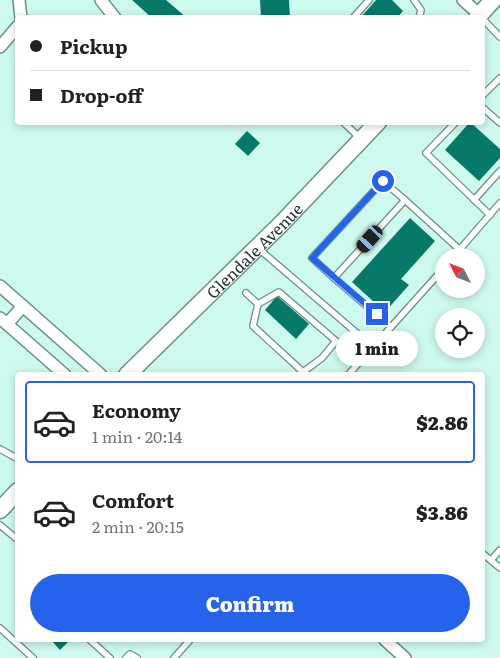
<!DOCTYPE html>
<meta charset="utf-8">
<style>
body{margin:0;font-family:Literata,serif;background:#f6f6f6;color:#202124;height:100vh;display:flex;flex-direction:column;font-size:19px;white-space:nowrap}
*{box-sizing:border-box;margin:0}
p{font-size:16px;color:#757577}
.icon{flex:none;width:28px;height:28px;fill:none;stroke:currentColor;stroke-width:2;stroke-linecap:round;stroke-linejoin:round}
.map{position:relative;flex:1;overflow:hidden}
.panel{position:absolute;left:15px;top:372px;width:470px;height:270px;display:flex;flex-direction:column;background:#fff;border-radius:5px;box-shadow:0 2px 8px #0003}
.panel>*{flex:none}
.guide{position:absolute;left:15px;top:15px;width:470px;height:110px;border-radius:5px;box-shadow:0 2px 8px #0003;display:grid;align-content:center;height:110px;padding:0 15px;background:#fff}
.needle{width:32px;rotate:312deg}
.tools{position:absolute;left:435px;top:248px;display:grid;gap:10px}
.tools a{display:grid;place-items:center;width:50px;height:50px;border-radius:50%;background:#fff;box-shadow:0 2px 8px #0003;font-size:25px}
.end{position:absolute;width:22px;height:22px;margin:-11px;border:6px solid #2563eb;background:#fff;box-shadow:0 0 0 2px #fff}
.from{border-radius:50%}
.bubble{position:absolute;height:35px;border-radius:18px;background:#fff;box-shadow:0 2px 8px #0003;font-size:16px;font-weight:800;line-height:35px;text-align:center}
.car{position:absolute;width:15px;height:30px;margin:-15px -8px;border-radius:6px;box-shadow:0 0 4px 1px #0007;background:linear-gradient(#222 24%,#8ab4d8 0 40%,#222 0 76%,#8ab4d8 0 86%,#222 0)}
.guide b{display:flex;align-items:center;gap:18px;height:48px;font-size:19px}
.guide b+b{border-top:1px solid #e0e0e0}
.guide i{width:12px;height:12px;background:#202124}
ul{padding:9px 0 0;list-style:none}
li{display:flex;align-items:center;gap:15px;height:82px;margin:0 10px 8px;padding:0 5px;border:2px solid transparent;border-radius:5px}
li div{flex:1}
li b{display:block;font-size:19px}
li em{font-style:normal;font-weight:800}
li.selected{border-color:#2563eb}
li>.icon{width:45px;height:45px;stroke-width:1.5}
.primary-button{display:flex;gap:10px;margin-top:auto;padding:10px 15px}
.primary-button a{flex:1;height:58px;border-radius:30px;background:#2563eb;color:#fff;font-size:20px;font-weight:800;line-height:58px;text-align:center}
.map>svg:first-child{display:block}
</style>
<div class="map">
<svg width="500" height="658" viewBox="0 0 500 658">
<rect width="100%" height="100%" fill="#cdf9ef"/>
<g fill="#067969">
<polygon points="132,0 166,0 187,18 152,18"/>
<polygon points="260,0 289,0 290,18 261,18"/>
<polygon points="376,0 392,0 403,11 397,18 360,18"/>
<polygon points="470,122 500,149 500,158 479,181 445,150"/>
<polygon points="247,131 260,143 248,156 235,144"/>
<polygon points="410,218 435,241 401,279 409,285 385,312 352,282"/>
<polygon points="277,296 309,324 296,339 265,310"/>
<polygon points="51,640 68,640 69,641 60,650"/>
</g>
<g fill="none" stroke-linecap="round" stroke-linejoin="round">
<defs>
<g id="service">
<polyline points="414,0 421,10 419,18"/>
<polyline points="353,18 369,0"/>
<polyline points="482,18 500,37"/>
<polyline points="482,96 500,78"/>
<polyline points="482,107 500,123"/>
<polyline points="343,122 360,138"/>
<polyline points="456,122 426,153 490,215"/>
<polygon points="383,181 405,200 334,278 312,258"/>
<polyline points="405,200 460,250"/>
<polyline points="474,200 500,171"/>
<polyline points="259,249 373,347"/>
<polyline points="454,256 500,203"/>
<polyline points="334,278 391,327"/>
<polyline points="246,293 258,304 253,326 303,372 322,358 336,341 279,292 258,304"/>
<polyline points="348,375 444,268"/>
<polyline points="0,449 18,459"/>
<polyline points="0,525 18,540"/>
<polyline points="482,553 500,568"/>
<polyline points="491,560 500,550"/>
<polyline points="0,628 33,658"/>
<polyline points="90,640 110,658"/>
<polyline points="126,658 130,654 137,658"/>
<polyline points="174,658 190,640"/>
</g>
<g id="minor">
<polyline points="19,0 21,18"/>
<polyline points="101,0 115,18"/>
<polyline points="463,0 480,15"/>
<polyline points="0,47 18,26"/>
<polyline points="0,286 101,375"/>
<polyline points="0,318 65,375"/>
<polyline points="7,324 23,306"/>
<polyline points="385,640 405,658"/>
</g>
<g id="secondary">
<polyline points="477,18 493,0"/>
<path id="s1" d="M127,375L282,223L378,122"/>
<polyline points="0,510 18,491"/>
</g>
</defs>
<use href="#service" stroke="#699189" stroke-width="8"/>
<use href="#minor" stroke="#699189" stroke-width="14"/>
<use href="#secondary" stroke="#699189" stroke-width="19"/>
<use href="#service" stroke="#fff" stroke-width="5.5"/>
<use href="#minor" stroke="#fff" stroke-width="11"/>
<use href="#secondary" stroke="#fff" stroke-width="16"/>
</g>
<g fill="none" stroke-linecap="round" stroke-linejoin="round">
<polyline stroke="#2563eb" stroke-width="6" points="377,314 312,258 383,181"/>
</g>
<g text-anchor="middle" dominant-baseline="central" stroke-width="5" stroke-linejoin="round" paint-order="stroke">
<g font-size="16" fill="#1f2f2c" stroke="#f5fefb">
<text stroke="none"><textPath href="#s1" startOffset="178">Glendale Avenue</textPath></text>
</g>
</g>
</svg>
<div class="tools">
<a><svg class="needle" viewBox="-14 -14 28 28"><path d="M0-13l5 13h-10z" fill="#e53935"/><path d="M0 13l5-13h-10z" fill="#757577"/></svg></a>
<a><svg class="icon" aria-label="locate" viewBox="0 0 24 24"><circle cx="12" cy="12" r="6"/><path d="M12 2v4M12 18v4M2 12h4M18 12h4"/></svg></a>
</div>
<i class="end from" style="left:383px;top:181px"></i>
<i class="end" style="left:377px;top:314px"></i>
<div class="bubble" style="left:336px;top:331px;width:82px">1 min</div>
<i class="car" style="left:370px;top:239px;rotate:222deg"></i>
<div class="guide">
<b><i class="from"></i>Pickup</b>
<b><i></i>Drop-off</b>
</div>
<section class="panel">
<ul>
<li class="selected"><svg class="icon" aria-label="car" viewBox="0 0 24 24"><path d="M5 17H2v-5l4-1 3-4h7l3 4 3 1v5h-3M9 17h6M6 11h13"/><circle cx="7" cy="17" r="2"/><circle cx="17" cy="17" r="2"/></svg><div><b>Economy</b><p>1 min · 20:14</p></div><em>$2.86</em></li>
<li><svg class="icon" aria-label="car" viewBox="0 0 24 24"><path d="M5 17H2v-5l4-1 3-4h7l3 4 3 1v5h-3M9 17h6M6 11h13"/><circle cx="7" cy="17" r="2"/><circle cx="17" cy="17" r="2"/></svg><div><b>Comfort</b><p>2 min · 20:15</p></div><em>$3.86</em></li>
</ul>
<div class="primary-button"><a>Confirm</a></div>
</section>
</div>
